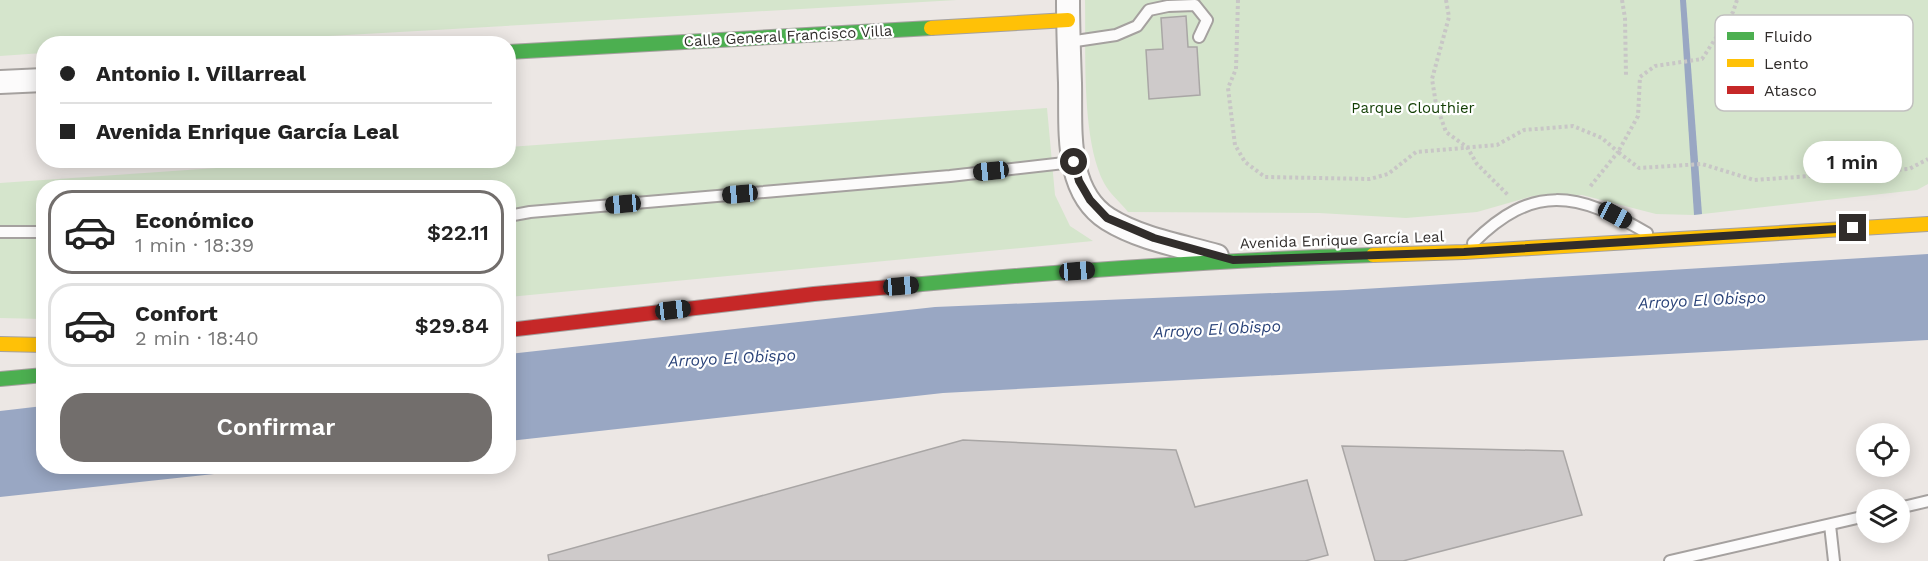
<!DOCTYPE html>
<html lang="es">
<meta charset="utf-8">
<style>
body{margin:0;font-family:"Work Sans",sans-serif;background:#f2f2f2;color:#222;height:100vh;display:flex;flex-direction:column;font-size:22px;white-space:nowrap}
*{box-sizing:border-box;margin:0}
p{font-size:20px;color:#767676}
.icon{flex:none;width:33px;height:33px;fill:none;stroke:currentColor;stroke-width:2;stroke-linecap:round;stroke-linejoin:round}
.map{position:relative;flex:1;overflow:hidden}
.drawer{position:absolute;left:36px;top:180px;width:480px;height:294px;display:flex;flex-direction:column;background:#fff;border-radius:24px;box-shadow:0 3px 15px #0003}
.drawer>*{flex:none}
.banner{position:absolute;left:36px;top:36px;width:480px;height:132px;border-radius:24px;box-shadow:0 3px 15px #0003;display:grid;align-content:center;height:132px;padding:0 24px;background:#fff}
.controls{position:absolute;left:1856px;top:423px;display:grid;gap:12px}
.controls a{display:grid;place-items:center;width:54px;height:54px;border-radius:50%;background:#fff;box-shadow:0 3px 15px #0003;font-size:30px}
.end{position:absolute;width:27px;height:27px;margin:-14px;border:8px solid #312d2b;background:#fff;box-shadow:0 0 0 3px #fff}
.from{border-radius:50%}
.bubble{position:absolute;height:42px;border-radius:21px;background:#fff;box-shadow:0 3px 15px #0003;font-size:20px;font-weight:600;line-height:42px;text-align:center}
.car{position:absolute;width:18px;height:36px;margin:-18px -9px;border-radius:8px;box-shadow:0 0 4px 2px #0007;background:linear-gradient(#222 24%,#8ab4d8 0 40%,#222 0 76%,#8ab4d8 0 86%,#222 0)}
.banner b{display:flex;align-items:center;gap:21px;height:57px;font-size:22px}
.banner b+b{border-top:2px solid #e0e0e0}
.banner i{width:15px;height:15px;background:#222}
ul{padding:10px 0 0;list-style:none}
li{display:flex;align-items:center;gap:18px;height:84px;margin:0 12px 9px;padding:0 12px;border:3px solid #e0e0e0;border-radius:24px}
li div{flex:1}
li b{display:block;font-size:22px}
li em{font-style:normal;font-weight:600}
li.active{border-color:#726e6c}
li>.icon{width:54px;height:54px;stroke-width:1.5}
.cta{display:flex;gap:12px;margin-top:auto;padding:12px 24px}
.cta a{flex:1;height:69px;border-radius:24px;background:#726e6c;color:#fff;font-size:24px;font-weight:600;line-height:69px;text-align:center}
.map>svg:first-child{display:block}
</style>
<div class="map">
<svg width="1928" height="561" viewBox="0 0 1928 561">
<rect width="100%" height="100%" fill="#ece7e4"/>
<g fill="#d5e5cc">
<polygon points="0,0 957,0 208,43 44,44 43,53 0,56"/>
<path d="M1085,0H1928V184L1917,190L1694,215L1656,214L1582,195L1533,196L1477,212L1406,218L1319,213L1128,212C1121,203 1110,194 1104,183C1081,139 1086,51 1085,0Z"/>
<polygon points="1047,108 1055,195 1070,226 1093,241 509,297 508,188 44,188 43,319 0,318 0,183 316,161 508,160 509,147"/>
</g>
<g fill="#99a7c3">
<polygon points="1680,0 1686,0 1702,214 1694,215"/>
<polygon points="1928,254 1928,340 943,393 509,441 509,354 935,307 1347,290"/>
<polygon points="43,406 44,466 279,467 0,497 0,411"/>
</g>
<g fill="#cecaca" stroke="#a9a6a5" stroke-width="1.5">
<polygon points="1186,16 1188,47 1197,47 1200,95 1149,99 1146,50 1163,49 1161,18"/>
<polygon points="963,440 1176,450 1195,507 1307,480 1328,555 1305,561 549,561 548,555"/>
<polygon points="1342,446 1563,451 1582,515 1403,561 1375,561"/>
</g>
<g fill="none" stroke-linecap="round" stroke-linejoin="round">
<defs>
<g id="lane">
<polyline points="1069,42 1116,35 1137,26 1149,10 1168,6 1195,5 1207,20 1199,37"/>
<polyline points="508,216 530,212 950,176 1073,162"/>
<polyline points="0,232 44,232"/>
<path d="M1473,243C1533,183 1577,192 1647,233"/>
<polyline points="1899,508 1928,501"/>
<polyline points="1830,525 1834,561"/>
<polyline points="1670,561 1866,516"/>
</g>
<g id="street">
<path d="M1068,0C1068,28 1069,55 1070,83C1071,128 1064,191 1108,219C1140,239 1182,246 1217,256"/>
<polyline points="0,82 44,80"/>
</g>
<g id="fast">
<polyline points="508,52 931,28"/>
<path d="M911,285C1065,271 1219,260 1373,255"/>
<polyline points="0,379 44,375"/>
</g>
<g id="slow">
<polyline points="931,28 1068,20"/>
<polyline points="1373,255 1464,252 1928,224"/>
<polyline points="0,344 44,345"/>
</g>
<polyline id="jam" points="508,330 814,294 911,285"/>
</defs>
<use href="#lane" stroke="#a5a19f" stroke-width="14"/>
<use href="#street" stroke="#a5a19f" stroke-width="26"/>
<use href="#fast" stroke="#a5a19f" stroke-width="16"/>
<use href="#slow" stroke="#a5a19f" stroke-width="16"/>
<use href="#jam" stroke="#a5a19f" stroke-width="16"/>
<g stroke="#c8c6c6" stroke-width="4" stroke-dasharray="3 3" stroke-linecap="butt">
<polyline points="1238,0 1236,69 1228,88 1235,145 1245,162 1265,177 1370,179 1388,174 1416,152 1497,145 1524,130 1573,126 1602,138 1618,152 1589,188"/>
<polyline points="1446,0 1449,17 1432,79 1436,104 1446,132 1467,147 1477,164 1509,196"/>
<polyline points="1622,0 1625,18 1626,76"/>
<polyline points="1737,0 1733,12 1702,59 1655,66 1640,77 1638,116 1618,152 1639,168 1702,164 1754,180 1909,169 1928,159"/>
</g>
<use href="#lane" stroke="#fcfbfb" stroke-width="10"/>
<use href="#street" stroke="#fcfbfb" stroke-width="22"/>
<use href="#fast" stroke="#4caf50" stroke-width="14"/>
<use href="#slow" stroke="#ffc107" stroke-width="14"/>
<use href="#jam" stroke="#c62828" stroke-width="14"/>
</g>
<g fill="none" stroke-linecap="round" stroke-linejoin="round">
<polyline stroke="#312d2b" stroke-width="8" points="1074,162 1079,181 1090,200 1107,218 1154,238 1233,260 1464,252 1853,228"/>
</g>
<g text-anchor="middle" dominant-baseline="central" stroke-width="4.5" stroke-linejoin="round" paint-order="stroke">
<g font-size="15" fill="#312d2b" stroke="#fff">
<text transform="translate(788 36) rotate(-3)">Calle General Francisco Villa</text>
<text transform="translate(1342 240) rotate(-2)">Avenida Enrique García Leal</text>
</g>
<g font-size="15" fill="#123e04" stroke="#fff">
<text x="1413" y="108">Parque Clouthier</text>
</g>
<g font-size="16" font-style="italic" fill="#294278" stroke="#fff">
<text transform="translate(1702 300) rotate(-3)">Arroyo El Obispo</text>
<text transform="translate(1217 329) rotate(-3)">Arroyo El Obispo</text>
<text transform="translate(732 358) rotate(-3)">Arroyo El Obispo</text>
</g>
</g>
<rect x="1715" y="15" width="198" height="96" rx="9" fill="#fff" stroke="#c1c0bf" stroke-width="1.5"/>
<rect x="1727" y="32" width="27" height="8" fill="#4caf50"/>
<rect x="1727" y="59" width="27" height="8" fill="#ffc107"/>
<rect x="1727" y="86" width="27" height="8" fill="#c62828"/>
<g font-size="16" fill="#312d2b">
<text x="1764" y="42">Fluido</text>
<text x="1764" y="69">Lento</text>
<text x="1764" y="96">Atasco</text>
</g>
</svg>
<div class="controls">
<a><svg class="icon" aria-label="locate" viewBox="0 0 24 24"><circle cx="12" cy="12" r="6"/><path d="M12 2v4M12 18v4M2 12h4M18 12h4"/></svg></a>
<a><svg class="icon" aria-label="layers" viewBox="0 0 24 24"><path d="M12 4l9 5-9 5-9-5zM3 14l9 5 9-5"/></svg></a>
</div>
<i class="end from" style="left:1074px;top:162px"></i>
<i class="end" style="left:1853px;top:228px"></i>
<div class="bubble" style="left:1803px;top:141px;width:99px">1 min</div>
<i class="car" style="left:991px;top:171px;rotate:264deg"></i>
<i class="car" style="left:740px;top:194px;rotate:265deg"></i>
<i class="car" style="left:623px;top:204px;rotate:265deg"></i>
<i class="car" style="left:1615px;top:215px;rotate:118deg"></i>
<i class="car" style="left:1077px;top:271px;rotate:86deg"></i>
<i class="car" style="left:901px;top:286px;rotate:85deg"></i>
<i class="car" style="left:673px;top:310px;rotate:83deg"></i>
<div class="banner">
<b><i class="from"></i>Antonio I. Villarreal</b>
<b><i></i>Avenida Enrique García Leal</b>
</div>
<section class="drawer">
<ul>
<li class="active"><svg class="icon" aria-label="car" viewBox="0 0 24 24"><path d="M5 17H2v-5l4-1 3-4h7l3 4 3 1v5h-3M9 17h6M6 11h13"/><circle cx="7" cy="17" r="2"/><circle cx="17" cy="17" r="2"/></svg><div><b>Económico</b><p>1 min · 18:39</p></div><em>$22.11</em></li>
<li><svg class="icon" aria-label="car" viewBox="0 0 24 24"><path d="M5 17H2v-5l4-1 3-4h7l3 4 3 1v5h-3M9 17h6M6 11h13"/><circle cx="7" cy="17" r="2"/><circle cx="17" cy="17" r="2"/></svg><div><b>Confort</b><p>2 min · 18:40</p></div><em>$29.84</em></li>
</ul>
<div class="cta"><a>Confirmar</a></div>
</section>
</div>
